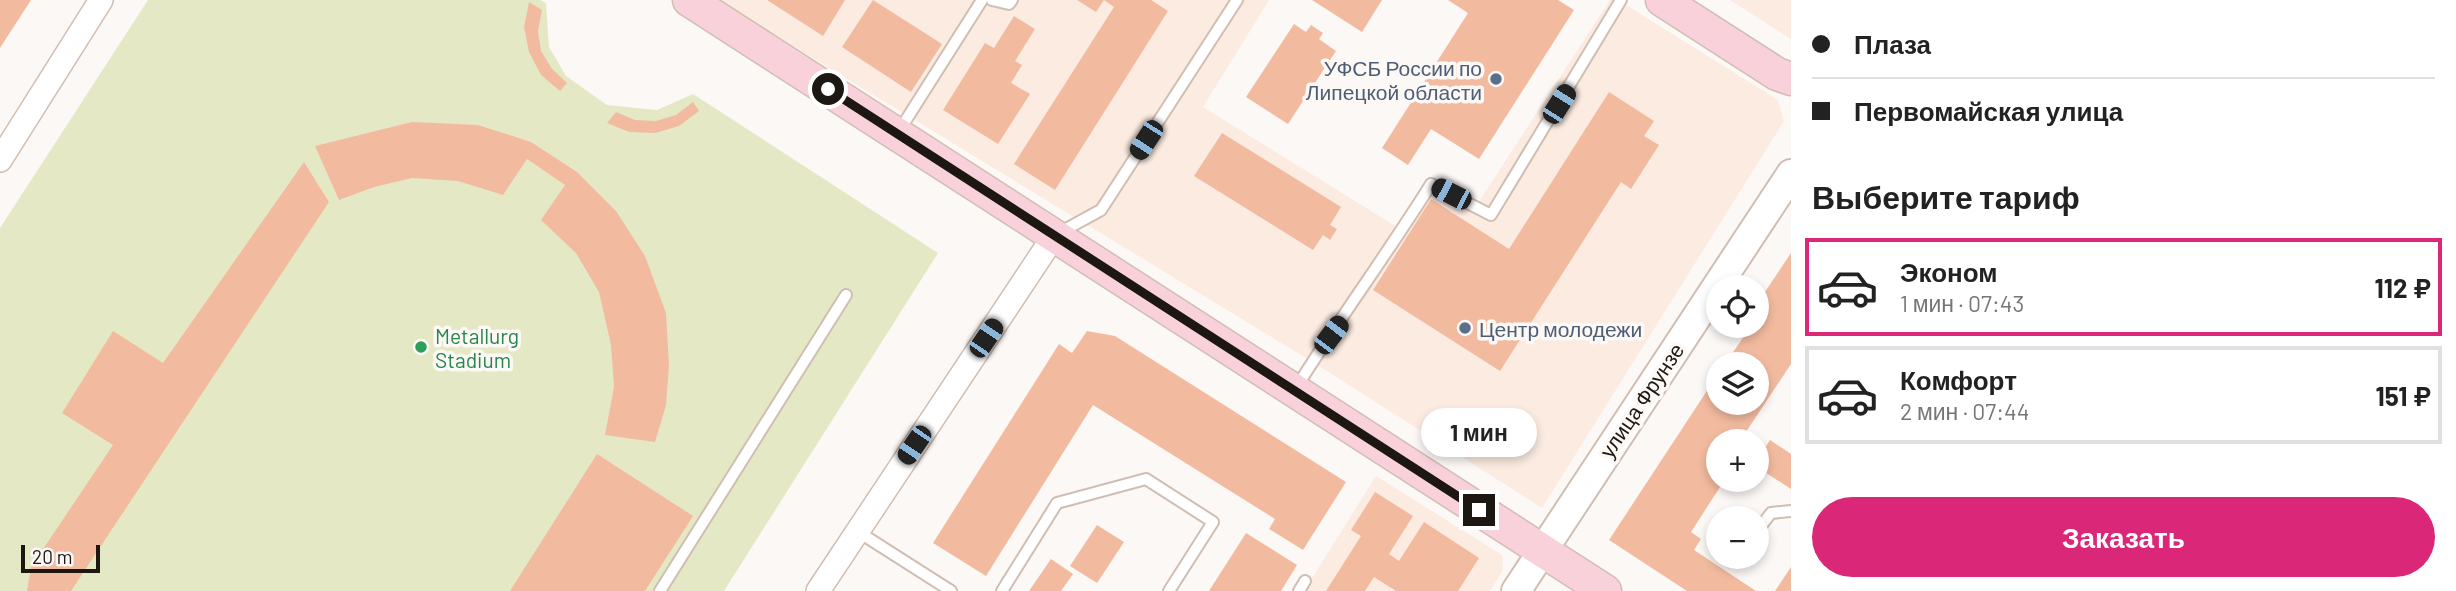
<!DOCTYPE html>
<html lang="ru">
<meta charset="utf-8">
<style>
body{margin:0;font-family:Barlow,sans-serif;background:#f2f2f2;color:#222;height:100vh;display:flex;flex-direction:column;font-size:26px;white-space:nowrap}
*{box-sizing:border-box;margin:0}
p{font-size:23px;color:#767676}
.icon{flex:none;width:38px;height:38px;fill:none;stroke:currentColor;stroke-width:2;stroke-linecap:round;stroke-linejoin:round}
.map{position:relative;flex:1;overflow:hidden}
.side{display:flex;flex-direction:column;background:#fff;width:665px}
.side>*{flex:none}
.banner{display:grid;align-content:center;height:154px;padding:0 21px;background:#fff}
.buttons{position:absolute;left:1706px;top:275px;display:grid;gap:14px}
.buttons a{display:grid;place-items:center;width:63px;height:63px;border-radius:50%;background:#fff;box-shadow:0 4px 10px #0003;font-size:35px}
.scale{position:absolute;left:21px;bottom:18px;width:79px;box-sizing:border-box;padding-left:7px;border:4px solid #1d1712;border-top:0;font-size:19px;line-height:24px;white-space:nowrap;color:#1d1712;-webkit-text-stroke:5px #fcf8f6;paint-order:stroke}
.end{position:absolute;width:32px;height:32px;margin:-16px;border:9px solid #1d1712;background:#fff;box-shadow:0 0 0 4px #fff}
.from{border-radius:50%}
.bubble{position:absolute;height:49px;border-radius:24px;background:#fff;box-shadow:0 4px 10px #0003;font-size:23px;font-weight:700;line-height:49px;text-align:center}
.car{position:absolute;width:21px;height:42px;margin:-21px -10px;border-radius:9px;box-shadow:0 0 5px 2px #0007;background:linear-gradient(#222 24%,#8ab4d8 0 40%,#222 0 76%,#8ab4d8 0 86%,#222 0)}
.banner b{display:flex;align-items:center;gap:24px;height:66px;font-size:26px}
.banner b+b{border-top:2px solid #e0e0e0}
.banner i{width:18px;height:18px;background:#222}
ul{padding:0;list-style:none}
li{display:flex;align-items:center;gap:21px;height:98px;margin:0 14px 10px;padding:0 7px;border:4px solid #e0e0e0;border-radius:0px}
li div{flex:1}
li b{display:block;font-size:26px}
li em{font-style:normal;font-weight:700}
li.on{border-color:#db2777}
li>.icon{width:63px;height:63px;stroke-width:1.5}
h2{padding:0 21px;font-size:32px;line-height:84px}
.button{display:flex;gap:14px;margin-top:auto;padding:14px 21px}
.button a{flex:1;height:80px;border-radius:42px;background:#db2777;color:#fff;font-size:28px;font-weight:700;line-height:80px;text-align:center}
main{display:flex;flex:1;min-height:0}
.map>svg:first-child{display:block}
</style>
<main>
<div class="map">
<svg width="1791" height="591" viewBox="0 0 1791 591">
<rect width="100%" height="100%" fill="#fcf8f6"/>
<g fill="#fbebe1">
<polygon points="717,0 1269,0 1203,107 1397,227 1429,176 1478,203 1610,0 1618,0 1778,100 1784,121 1542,508 1308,359"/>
<polygon points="1730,0 1791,0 1791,39"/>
<polygon points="1376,476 1502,555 1503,570 1490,591 1304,591"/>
</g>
<polygon fill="#e5e8c5" points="148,0 540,0 546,3 549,47 566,76 607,105 657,110 693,94 938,253 724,591 0,591 0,228"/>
<g fill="#f2bba0">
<polygon points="0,0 31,0 0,48"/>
<polygon points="767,0 845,0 823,36"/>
<polygon points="873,0 942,44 911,92 842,47"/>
<polygon points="1077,0 1151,0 1168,11 1055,190 1014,164 1114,7 1104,0 1096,12"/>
<polygon points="1312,0 1382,0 1362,32"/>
<polygon points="1448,0 1558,0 1574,10 1479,159 1431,129 1408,165 1382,148 1468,13"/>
<polygon points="529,2 542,10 538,31 541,51 552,69 567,83 560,91 541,75 529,52 524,27"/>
<polygon points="1014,16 1035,29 1015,61 1022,65 1011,83 1030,94 998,144 943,110 985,43 994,48"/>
<polygon points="1294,24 1306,32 1311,25 1323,33 1319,39 1336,51 1288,124 1246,97"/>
<polygon points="1609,92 1654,121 1644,136 1659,145 1631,189 1621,182 1500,371 1373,290 1431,199 1509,249"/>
<polygon points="693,102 699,111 679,126 655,133 629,132 607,123 616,112 635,120 656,121 676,115"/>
<polygon points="412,122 478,125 531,142 577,172 616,211 645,256 666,313 669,365 666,405 655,442 605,435 614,387 611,345 599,292 576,253 541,220 565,185 527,159 503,195 458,181 412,178 374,187 339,200 315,146"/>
<polygon points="1222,133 1341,207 1330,225 1337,229 1330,240 1323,235 1313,250 1194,176"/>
<polygon points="304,162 329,202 71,591 27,591 31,567 113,445 62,413 113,331 163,363"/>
<polygon points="1791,253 1791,364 1740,441 1718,441 1718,474 1715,479 1722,484 1691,532 1701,539 1694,550 1756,591 1687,591 1609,540 1718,374 1718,402 1757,402 1757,364 1725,364 1751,326 1757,326 1757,316 1766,302 1761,298"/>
<polygon points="1087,331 1115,336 1346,482 1303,550 1269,529 1275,519 1093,405 986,576 933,543 1059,344 1072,353"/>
<polygon points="1770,440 1791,454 1791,489 1757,467 1757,460"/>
<polygon points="597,454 693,516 645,591 510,591"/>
<polygon points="1375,492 1413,516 1389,554 1399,561 1424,522 1479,558 1458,591 1396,591 1374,577 1365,591 1326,591 1361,536 1351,530"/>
<polygon points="1097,525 1124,542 1097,583 1070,566"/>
<polygon points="1246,533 1297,565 1281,591 1209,591"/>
<polygon points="1051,559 1073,574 1061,591 1029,591"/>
<polygon points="1791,567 1791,591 1775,591"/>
</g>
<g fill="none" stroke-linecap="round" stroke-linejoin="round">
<defs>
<g id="service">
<polyline points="992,0 1009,4 1012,0"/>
<polyline points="899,131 982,0"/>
<polyline points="1059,233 1101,210 1237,0"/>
<path d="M1296,388C1339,319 1388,253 1431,184L1491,215L1621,0"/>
<polyline points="857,531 951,591"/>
<polyline points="1757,531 1771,513 1791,511"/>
<polyline points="660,591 846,295"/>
<polyline points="1002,591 1057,503 1146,479 1213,522 1169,591"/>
<polyline points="1299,591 1305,581"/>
</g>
<g id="minor">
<polyline points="0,160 101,0"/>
<polyline points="818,591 1054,236"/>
</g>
<polyline id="tertiary" points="1516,591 1791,174"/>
<g id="secondary">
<polyline points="689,0 1605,591"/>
<polyline points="1662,0 1777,74 1791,79"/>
</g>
</defs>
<use href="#service" stroke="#d1beb2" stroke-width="14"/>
<use href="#minor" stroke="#d1beb2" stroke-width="26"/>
<use href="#tertiary" stroke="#d1beb2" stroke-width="32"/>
<use href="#secondary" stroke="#d1beb2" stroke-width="35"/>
<use href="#service" stroke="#fff" stroke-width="10"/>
<use href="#minor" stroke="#fff" stroke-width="23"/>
<use href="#tertiary" stroke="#fff" stroke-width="28"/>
<use href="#secondary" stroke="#f9d1db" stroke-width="32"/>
</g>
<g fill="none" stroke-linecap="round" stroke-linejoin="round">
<polyline stroke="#1d1712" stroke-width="9" points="828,89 1479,510"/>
</g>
<g fill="#5c6f8a" stroke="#fcf8f6" stroke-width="2.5">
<circle cx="1496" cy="79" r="7"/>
<circle cx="1465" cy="328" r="7"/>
</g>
<circle fill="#2e9e5b" stroke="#fcf8f6" stroke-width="2.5" cx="421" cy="347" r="7"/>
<g text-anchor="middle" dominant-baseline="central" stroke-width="7" stroke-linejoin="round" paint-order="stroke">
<g font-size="21" fill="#4e5e75" stroke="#fcf8f6" text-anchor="end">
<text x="1482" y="67">УФСБ России по<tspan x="1482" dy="24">Липецкой области</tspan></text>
<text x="1479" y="328" text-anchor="start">Центр молодежи</text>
</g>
<g font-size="21" fill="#27864d" stroke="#fcf8f6" text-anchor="start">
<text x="435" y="335">Metallurg<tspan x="435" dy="24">Stadium</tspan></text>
</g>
<g font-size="21" fill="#1d1712" stroke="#fcf8f6">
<text transform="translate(1641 400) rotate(-56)">улица Фрунзе</text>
</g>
</g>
</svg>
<div class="buttons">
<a><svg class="icon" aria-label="locate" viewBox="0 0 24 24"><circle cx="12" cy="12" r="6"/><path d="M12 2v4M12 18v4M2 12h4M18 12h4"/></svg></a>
<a><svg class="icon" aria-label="layers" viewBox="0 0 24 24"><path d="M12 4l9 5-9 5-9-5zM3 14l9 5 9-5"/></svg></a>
<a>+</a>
<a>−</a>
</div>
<div class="scale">20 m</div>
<i class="end from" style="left:828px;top:89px"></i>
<i class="end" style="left:1479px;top:510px"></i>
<div class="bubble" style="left:1421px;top:408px;width:116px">1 мин</div>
<i class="car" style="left:1559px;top:104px;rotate:32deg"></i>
<i class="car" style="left:1146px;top:140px;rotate:213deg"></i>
<i class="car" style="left:1451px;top:194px;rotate:297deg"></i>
<i class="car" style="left:1331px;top:335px;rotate:37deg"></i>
<i class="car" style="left:986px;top:338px;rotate:34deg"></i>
<i class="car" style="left:914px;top:445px;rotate:214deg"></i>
</div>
<section class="side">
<div class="banner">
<b><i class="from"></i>Плаза</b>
<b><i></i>Первомайская улица</b>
</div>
<h2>Выберите тариф</h2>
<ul>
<li class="on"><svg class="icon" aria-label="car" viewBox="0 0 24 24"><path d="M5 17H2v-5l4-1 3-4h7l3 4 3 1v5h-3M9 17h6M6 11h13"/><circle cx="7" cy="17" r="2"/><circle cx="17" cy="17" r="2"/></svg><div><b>Эконом</b><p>1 мин · 07:43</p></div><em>112 ₽</em></li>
<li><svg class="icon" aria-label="car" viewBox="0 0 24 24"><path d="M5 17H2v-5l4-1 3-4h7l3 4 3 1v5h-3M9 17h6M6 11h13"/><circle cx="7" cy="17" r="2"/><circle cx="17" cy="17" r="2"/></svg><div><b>Комфорт</b><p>2 мин · 07:44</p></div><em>151 ₽</em></li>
</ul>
<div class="button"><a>Заказать</a></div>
</section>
</main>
